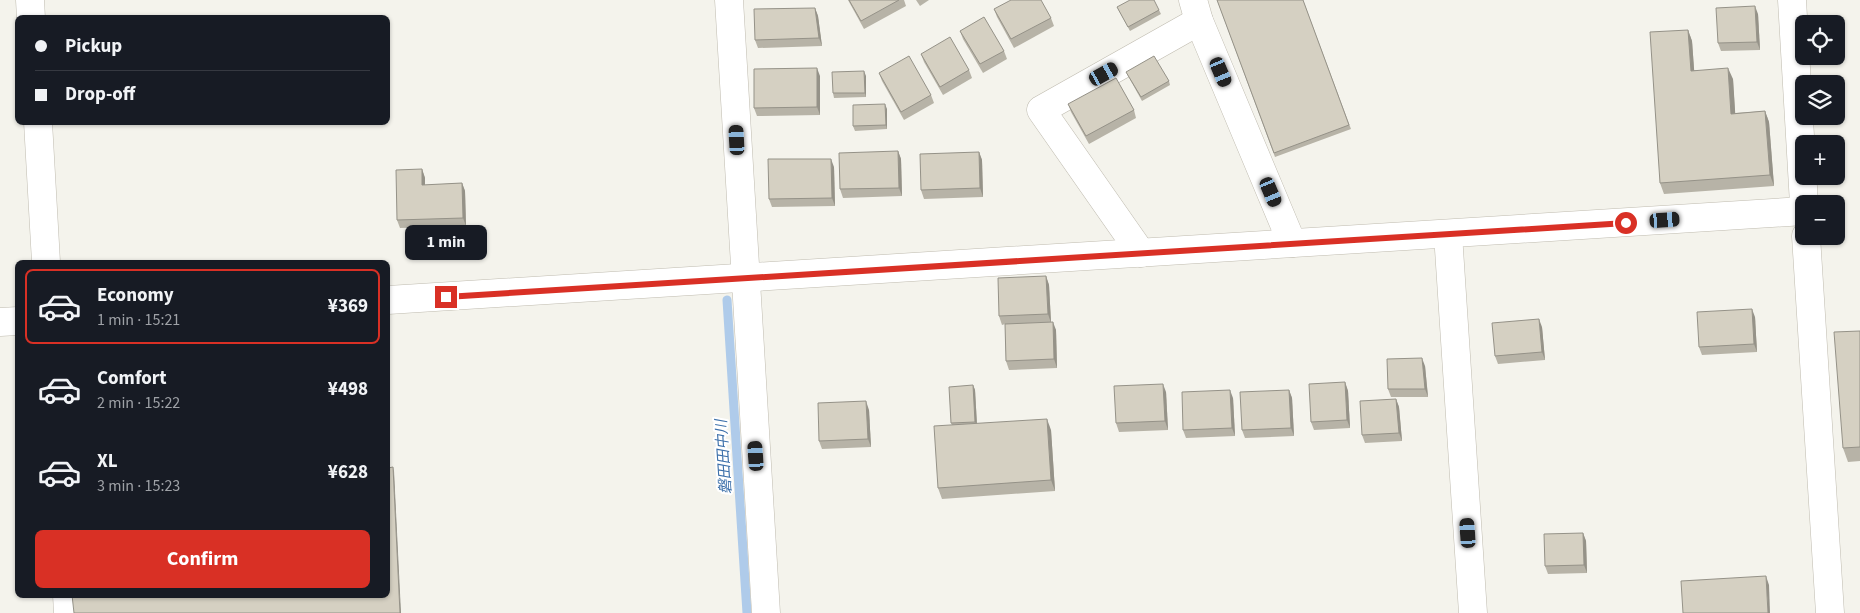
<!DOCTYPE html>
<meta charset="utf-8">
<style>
body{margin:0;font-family:"Source Sans 3","Noto Sans JP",sans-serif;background:#20242c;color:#f1f3f6;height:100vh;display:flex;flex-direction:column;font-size:19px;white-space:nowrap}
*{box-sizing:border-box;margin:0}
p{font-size:16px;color:#9ea1a6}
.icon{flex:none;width:28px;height:28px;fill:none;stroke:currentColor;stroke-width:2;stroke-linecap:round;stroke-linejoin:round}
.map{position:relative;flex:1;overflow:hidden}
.sheet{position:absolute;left:15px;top:260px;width:375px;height:338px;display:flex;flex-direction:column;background:#171b24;border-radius:8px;box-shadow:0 1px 4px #0004}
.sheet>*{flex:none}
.banner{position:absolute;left:15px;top:15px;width:375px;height:110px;border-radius:8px;box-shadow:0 1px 4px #0004;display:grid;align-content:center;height:110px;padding:0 20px;background:#171b24}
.fabs{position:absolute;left:1795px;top:15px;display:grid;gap:10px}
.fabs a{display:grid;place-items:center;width:50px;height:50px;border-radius:8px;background:#171b24;box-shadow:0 1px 4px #0004;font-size:25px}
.end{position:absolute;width:22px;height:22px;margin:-11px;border:6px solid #d93025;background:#fff;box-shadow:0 0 0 2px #fff}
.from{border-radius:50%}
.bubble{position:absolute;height:35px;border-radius:8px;background:#171b24;box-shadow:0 1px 4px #0004;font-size:16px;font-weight:700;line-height:35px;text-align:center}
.car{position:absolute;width:15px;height:30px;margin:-15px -8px;border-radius:6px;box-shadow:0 0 4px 1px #0007;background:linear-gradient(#222 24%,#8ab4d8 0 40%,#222 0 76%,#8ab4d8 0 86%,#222 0)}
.banner b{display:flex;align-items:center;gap:18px;height:48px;font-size:19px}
.banner b+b{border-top:1px solid #363941}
.banner i{width:12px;height:12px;background:#f1f3f6}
ul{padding:9px 0 0;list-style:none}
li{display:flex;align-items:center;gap:15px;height:75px;margin:0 10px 8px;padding:0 10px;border:2px solid transparent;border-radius:8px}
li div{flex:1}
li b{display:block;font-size:19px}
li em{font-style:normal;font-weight:700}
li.current{border-color:#d93025}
li>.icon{width:45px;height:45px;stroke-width:1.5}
.action{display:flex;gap:10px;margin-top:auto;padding:10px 20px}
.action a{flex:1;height:58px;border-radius:8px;background:#d93025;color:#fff;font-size:20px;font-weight:700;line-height:58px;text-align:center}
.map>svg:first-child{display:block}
</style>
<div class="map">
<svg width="1860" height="613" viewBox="0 0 1860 613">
<rect width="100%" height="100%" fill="#f4f3ec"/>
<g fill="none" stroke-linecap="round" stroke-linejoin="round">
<polyline stroke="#afcbea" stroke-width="9" points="727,300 747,613"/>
<defs>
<g id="minor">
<polyline points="30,0 31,18"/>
<polyline points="729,0 766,613"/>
<polyline points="1193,0 1199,21 1292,243"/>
<polyline points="1792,0 1804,204"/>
<polyline points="38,122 46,262"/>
<polyline points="1448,234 1473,613"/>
<polyline points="1806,236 1830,613"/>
<polyline points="1141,253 1041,110 1199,21"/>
<polyline points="388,300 1804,211"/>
<polyline points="0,322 18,321"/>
<polyline points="67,595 68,613"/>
</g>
</defs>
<use href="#minor" stroke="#bfbbaf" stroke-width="29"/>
<use href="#minor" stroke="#fff" stroke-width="28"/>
</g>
<g fill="#b7b3a7">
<polygon points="848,0 904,0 906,6 864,29"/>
<polygon points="916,0 929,0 920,6"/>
<polygon points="1217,0 1303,0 1351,129 1275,157"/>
<polygon points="1117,7 1159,10 1161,14 1130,31"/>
<polygon points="815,8 818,16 822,46 758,48 755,40"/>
<polygon points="994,9 1051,18 1054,26 1014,48 997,17"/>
<polygon points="1758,14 1760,50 1721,51 1718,43"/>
<polygon points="1688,30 1692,41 1694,70 1733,79 1735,113 1765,111 1769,122 1774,186 1664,194 1660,183"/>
<polygon points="960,31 1004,51 1007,59 983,73 963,39"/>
<polygon points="921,54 969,70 972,78 943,95 924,62"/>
<polygon points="1126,72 1169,81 1170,85 1142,101 1128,76"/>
<polygon points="879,73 931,95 934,103 904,120 882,81"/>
<polygon points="820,76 820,115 757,116 754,108"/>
<polygon points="866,76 866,97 834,98 833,93"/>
<polygon points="1068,104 1134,110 1136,118 1089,144 1071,112"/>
<polygon points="887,109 887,129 855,131 853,126"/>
<polygon points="898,151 901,159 902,196 843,198 840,189"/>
<polygon points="979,152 982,160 983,197 924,199 921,190"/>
<polygon points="834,167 835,206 772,207 769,199"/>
<polygon points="422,169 425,178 425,185 462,183 465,191 466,226 400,228 397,220"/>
<polygon points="1046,276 1049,285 1051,322 1056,330 1057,368 1009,370 1006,361 1005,324 1002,325 999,316"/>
<polygon points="1755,317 1757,352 1702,355 1699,347"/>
<polygon points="1542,327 1545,360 1498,364 1495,356"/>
<polygon points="1860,331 1860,461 1848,462 1843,448"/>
<polygon points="1425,366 1428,397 1391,397 1388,389"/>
<polygon points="1345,382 1348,391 1350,428 1314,430 1311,422"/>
<polygon points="973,385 975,390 977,424 1051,430 1055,491 942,499 938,488 952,425 951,423"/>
<polygon points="1289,390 1292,398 1294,436 1245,438 1242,430"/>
<polygon points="1166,392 1168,430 1119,432 1116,423"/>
<polygon points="1233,398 1235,436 1186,438 1183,430"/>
<polygon points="1396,399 1399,407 1402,441 1365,443 1362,435"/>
<polygon points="869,410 871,447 822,449 819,441"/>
<polygon points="1583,533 1586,541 1587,573 1548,574 1545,566"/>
</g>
<g fill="#959288">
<polygon points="1755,6 1758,14 1760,50 1757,42"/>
<polygon points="815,8 818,16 822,46 819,38"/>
<polygon points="1688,30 1692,41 1695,82 1691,71"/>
<polygon points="817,68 820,76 820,115 817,107"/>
<polygon points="1728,68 1733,79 1736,125 1731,114"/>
<polygon points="864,71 866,76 866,97 865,93"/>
<polygon points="885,104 887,109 887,129 886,125"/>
<polygon points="1765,111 1769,122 1774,186 1770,175"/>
<polygon points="898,151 901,159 902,196 899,188"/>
<polygon points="979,152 982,160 983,197 980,188"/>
<polygon points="831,159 834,167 835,206 832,198"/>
<polygon points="422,169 425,178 425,193 422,185"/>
<polygon points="462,183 465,191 466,226 463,218"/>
<polygon points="1046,276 1049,285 1051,323 1048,314"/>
<polygon points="1752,309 1755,317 1757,352 1754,344"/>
<polygon points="1539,319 1542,327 1545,360 1542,352"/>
<polygon points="1053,322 1056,330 1057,368 1054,359"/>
<polygon points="1422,358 1425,366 1428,397 1425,389"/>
<polygon points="1345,382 1348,391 1350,428 1347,420"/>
<polygon points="1163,384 1166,392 1168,430 1165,421"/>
<polygon points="973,385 975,390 977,426 975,422"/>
<polygon points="1230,390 1233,398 1235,436 1232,428"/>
<polygon points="1289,390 1292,398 1294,436 1291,428"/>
<polygon points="1396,399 1399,407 1402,441 1399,433"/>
<polygon points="866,401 869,410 871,447 868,439"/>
<polygon points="1047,419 1051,430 1055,491 1051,480"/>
<polygon points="393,467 394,471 401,613 400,613"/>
<polygon points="1583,533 1586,541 1587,573 1584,565"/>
<polygon points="1766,576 1769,585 1770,613 1768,613"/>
</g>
<g fill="#d5d0c2" stroke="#959288">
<polygon points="849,0 899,0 861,21"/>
<polygon points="1011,0 1041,0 1051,18 1011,39 994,9"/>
<polygon points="1130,0 1154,0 1159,10 1128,27 1117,7"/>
<polygon points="1217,0 1303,0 1349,125 1274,153"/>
<polygon points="1755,6 1757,42 1718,43 1716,8"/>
<polygon points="815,8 819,38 755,40 754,9"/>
<polygon points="984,17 1004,51 980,64 960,31"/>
<polygon points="1688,30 1691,71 1728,68 1731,114 1765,111 1770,175 1660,183 1650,32"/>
<polygon points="950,37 969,70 940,87 921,54"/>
<polygon points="909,56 931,95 901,112 879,73"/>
<polygon points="1154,56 1169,81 1141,97 1126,72"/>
<polygon points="817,68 817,107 754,108 754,69"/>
<polygon points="864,71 865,93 833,93 832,72"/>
<polygon points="1116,78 1134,110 1086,136 1068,104"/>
<polygon points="885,104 886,125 853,126 853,105"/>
<polygon points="898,151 899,188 840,189 839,153"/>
<polygon points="979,152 980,188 921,190 920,154"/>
<polygon points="768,159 831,159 832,198 769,199"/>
<polygon points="422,169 422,185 462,183 463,218 397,220 396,170"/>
<polygon points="1046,276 1048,314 999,316 998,278"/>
<polygon points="1752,309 1754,344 1699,347 1697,312"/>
<polygon points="1539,319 1542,352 1495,356 1492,323"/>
<polygon points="1053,322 1054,359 1006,361 1005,324"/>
<polygon points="1860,331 1860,447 1843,448 1834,332"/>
<polygon points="1422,358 1425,389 1388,389 1387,359"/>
<polygon points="1345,382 1347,420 1311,422 1309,384"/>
<polygon points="1163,384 1165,421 1116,423 1114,386"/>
<polygon points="973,385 975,422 951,423 949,387"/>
<polygon points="1230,390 1232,428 1183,430 1182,392"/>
<polygon points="1289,390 1291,428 1242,430 1240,392"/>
<polygon points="1396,399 1399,433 1362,435 1360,401"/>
<polygon points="866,401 868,439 819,441 818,403"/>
<polygon points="1047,419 1051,480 938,488 934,426"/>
<polygon points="393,467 400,613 74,613 72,595 388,595 388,468"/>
<polygon points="1583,533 1584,565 1545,566 1544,534"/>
<polygon points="1766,576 1768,613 1683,613 1681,581"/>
</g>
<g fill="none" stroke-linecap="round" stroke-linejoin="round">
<polyline stroke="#d93025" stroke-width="6" points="446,297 1626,223"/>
</g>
<g text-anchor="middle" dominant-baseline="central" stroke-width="4" stroke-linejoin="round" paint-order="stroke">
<g font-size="15" font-style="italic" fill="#3d70aa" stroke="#fff">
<text transform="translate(724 457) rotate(-94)">磐田田中川</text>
</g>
</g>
</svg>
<div class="fabs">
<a><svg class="icon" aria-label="locate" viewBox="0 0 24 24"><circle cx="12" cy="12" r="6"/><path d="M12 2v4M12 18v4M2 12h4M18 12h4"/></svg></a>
<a><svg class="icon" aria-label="layers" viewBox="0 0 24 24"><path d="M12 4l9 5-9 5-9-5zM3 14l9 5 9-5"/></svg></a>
<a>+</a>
<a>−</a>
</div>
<i class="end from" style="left:1626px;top:223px"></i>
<i class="end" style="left:446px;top:297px"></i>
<div class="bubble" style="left:405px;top:225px;width:82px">1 min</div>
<i class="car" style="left:1221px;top:72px;rotate:157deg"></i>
<i class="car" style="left:1104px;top:74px;rotate:61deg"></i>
<i class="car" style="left:737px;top:140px;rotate:357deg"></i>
<i class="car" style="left:1271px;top:192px;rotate:157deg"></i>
<i class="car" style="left:1665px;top:220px;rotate:86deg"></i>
<i class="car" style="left:756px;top:456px;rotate:356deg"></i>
<i class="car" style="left:1468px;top:533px;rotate:356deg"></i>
<div class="banner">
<b><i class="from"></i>Pickup</b>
<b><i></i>Drop-off</b>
</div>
<section class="sheet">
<ul>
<li class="current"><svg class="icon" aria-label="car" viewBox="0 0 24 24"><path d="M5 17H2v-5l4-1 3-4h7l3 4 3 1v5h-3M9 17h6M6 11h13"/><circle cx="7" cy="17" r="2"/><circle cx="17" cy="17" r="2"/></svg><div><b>Economy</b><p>1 min · 15:21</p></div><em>¥369</em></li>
<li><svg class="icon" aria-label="car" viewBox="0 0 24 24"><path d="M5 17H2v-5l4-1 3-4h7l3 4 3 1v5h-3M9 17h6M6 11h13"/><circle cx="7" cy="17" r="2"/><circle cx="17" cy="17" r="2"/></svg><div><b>Comfort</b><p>2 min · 15:22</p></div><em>¥498</em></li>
<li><svg class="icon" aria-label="car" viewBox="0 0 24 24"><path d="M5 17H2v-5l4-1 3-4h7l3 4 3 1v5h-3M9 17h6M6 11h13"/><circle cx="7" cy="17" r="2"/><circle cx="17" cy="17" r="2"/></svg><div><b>XL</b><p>3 min · 15:23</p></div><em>¥628</em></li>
</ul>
<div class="action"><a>Confirm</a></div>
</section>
</div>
